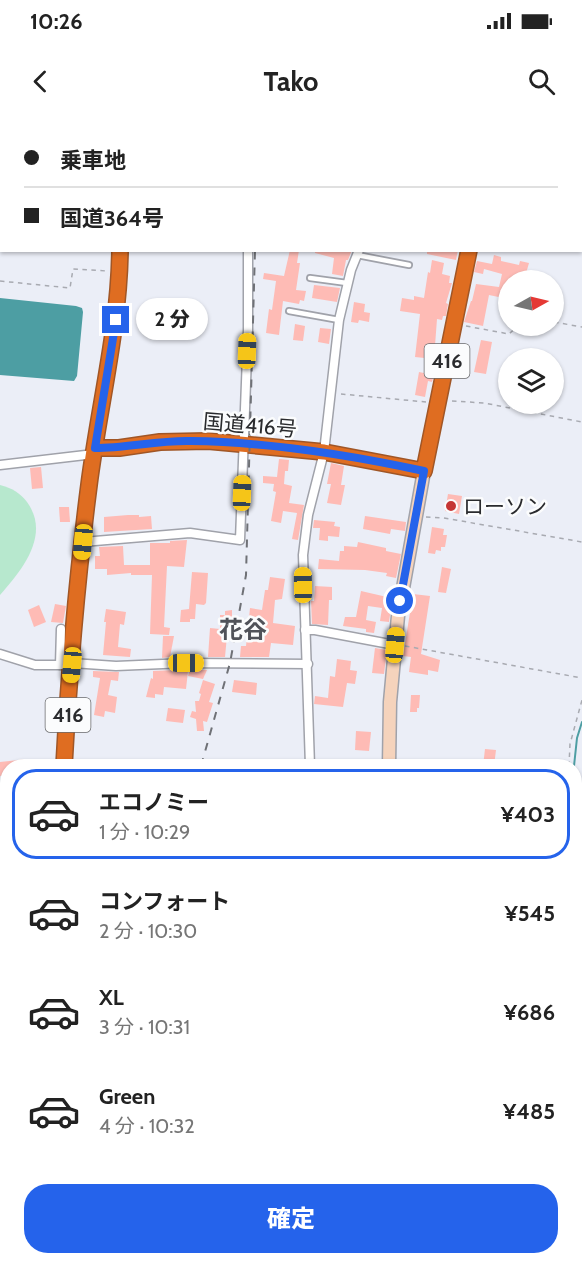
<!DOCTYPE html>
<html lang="ja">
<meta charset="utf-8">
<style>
body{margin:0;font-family:Cabin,"Noto Sans JP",sans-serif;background:#f6f6f6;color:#222;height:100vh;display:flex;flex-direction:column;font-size:22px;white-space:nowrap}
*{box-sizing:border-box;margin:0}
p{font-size:20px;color:#767676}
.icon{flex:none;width:33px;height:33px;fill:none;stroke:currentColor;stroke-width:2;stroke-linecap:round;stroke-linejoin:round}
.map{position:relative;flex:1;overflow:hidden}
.details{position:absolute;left:0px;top:639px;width:582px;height:506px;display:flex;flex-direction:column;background:#fff;border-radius:24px 24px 0 0;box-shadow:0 2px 4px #0004}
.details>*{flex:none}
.hud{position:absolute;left:0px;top:0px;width:582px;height:132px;box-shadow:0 2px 4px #0004;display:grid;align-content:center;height:132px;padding:0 24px;background:#fff}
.needle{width:39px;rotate:82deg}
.controls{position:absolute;left:498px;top:150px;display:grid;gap:12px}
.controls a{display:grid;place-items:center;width:66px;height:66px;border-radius:50%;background:#fff;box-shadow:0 2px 4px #0004;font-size:30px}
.end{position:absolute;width:27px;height:27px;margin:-14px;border:8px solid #2563eb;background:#fff;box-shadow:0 0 0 3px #fff}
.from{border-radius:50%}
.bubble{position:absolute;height:42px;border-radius:21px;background:#fff;box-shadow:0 2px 4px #0004;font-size:20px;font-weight:800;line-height:42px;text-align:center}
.car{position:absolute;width:18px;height:36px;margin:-18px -9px;border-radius:8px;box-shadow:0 0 4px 2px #0007;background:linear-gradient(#f5c518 24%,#345 0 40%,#f5c518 0 76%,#345 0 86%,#f5c518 0)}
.hud b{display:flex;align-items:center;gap:21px;height:57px;font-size:22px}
.hud b+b{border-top:2px solid #e0e0e0}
.hud i{width:15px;height:15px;background:#222}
ul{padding:10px 0 0;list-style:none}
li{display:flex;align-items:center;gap:18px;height:90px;margin:0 12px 9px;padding:0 12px;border:3px solid transparent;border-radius:24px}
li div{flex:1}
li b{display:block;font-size:22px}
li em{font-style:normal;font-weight:800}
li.on{border-color:#2563eb}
li>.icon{width:54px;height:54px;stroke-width:1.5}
.primary-button{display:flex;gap:12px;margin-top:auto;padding:12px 24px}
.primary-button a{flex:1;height:69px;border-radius:24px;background:#2563eb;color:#fff;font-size:24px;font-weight:800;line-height:69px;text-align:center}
.status{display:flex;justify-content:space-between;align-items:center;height:42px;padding:0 30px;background:#fff;direction:ltr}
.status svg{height:16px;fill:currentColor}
header{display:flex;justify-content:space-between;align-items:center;height:78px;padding:0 24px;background:#fff;font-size:27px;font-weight:800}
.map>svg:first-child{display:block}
</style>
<div class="status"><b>10:26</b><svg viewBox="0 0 49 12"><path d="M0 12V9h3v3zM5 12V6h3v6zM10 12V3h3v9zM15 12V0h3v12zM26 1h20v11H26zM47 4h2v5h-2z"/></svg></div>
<header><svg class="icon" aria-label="back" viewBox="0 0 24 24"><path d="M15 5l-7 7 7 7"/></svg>Tako<svg class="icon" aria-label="search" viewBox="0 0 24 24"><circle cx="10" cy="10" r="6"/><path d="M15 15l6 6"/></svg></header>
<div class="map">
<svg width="582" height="1144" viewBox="0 0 582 1144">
<rect width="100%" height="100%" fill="#ebeef7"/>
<g fill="#b7e8ce">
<path d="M0,365C12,368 20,373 27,382C51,415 22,450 0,475Z"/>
<polygon points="0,1051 7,1051 8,1137 73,1137 75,1144 0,1144"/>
</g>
<polygon fill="#4d9ea3" points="0,178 76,186 82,188 83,192 77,256 74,261 0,255"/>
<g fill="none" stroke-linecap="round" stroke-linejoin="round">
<g stroke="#4d9ea3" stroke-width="2">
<polyline points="574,646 577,618 582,602"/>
<polyline points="488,1144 490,1137"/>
</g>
</g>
<g fill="#febbb5">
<polygon points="290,130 299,130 297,143 300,143 296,170 306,171 304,181 300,180 299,184 283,181 279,215 266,213 269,189 272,190 276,161 263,159 264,153 284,156"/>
<polygon points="315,130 352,130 348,140 346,140 343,156 332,154 334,138 315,133"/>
<polygon points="427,130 458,130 456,140 427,134"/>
<polygon points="494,135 501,137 501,141 519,145 520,141 529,143 525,157 523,157 522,160 508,159 508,179 489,175 483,206 464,202 471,181 472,181 476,164 499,167 502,154 484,149 483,154 474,152 477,141 492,144"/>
<polygon points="432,140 444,143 442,154 450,156 449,163 452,163 446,183 448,184 446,196 443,196 442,200 437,199 434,239 415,237 420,194 400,191 402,178 414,180 414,176 424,178 428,152 430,153"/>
<polygon points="314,165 340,168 337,182 312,178"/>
<polygon points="354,182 365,184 364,192 370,193 369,202 359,200 358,203 351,202"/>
<polygon points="295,204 305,206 303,221 293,220"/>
<polygon points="320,208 331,209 329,224 318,222"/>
<polygon points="481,220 492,222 486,254 474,252"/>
<polygon points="419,252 434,255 432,262 428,261 425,277 415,275"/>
<polygon points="279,339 289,340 288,351 285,351 284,364 292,366 289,383 304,385 298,420 292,419 297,393 283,391 281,403 271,401 276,372 273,371 274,364 263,363 263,356 277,357"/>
<polygon points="331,343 344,346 341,365 345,365 341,385 327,383 331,364 327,364"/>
<polygon points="41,347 43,368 32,369 30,348"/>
<polygon points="448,374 462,376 459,394 445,391"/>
<polygon points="59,387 69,387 70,402 60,402"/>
<polygon points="128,395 139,395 139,397 151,396 152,409 104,412 104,397"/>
<polygon points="365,396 406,402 405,411 391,409 390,414 363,409"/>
<polygon points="314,400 335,402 334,406 340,407 339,417 328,416 328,421 319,420 320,408 313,408"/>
<polygon points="432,407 444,409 443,415 447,415 445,427 441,427 441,431 436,430 435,434 428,433"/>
<polygon points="187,420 184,447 167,446 164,507 170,508 169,515 150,514 152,455 131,455 131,453 107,455 107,449 95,449 95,436 100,436 99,427 123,426 124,445 150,445 150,423 170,423 170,421"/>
<polygon points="358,422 386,428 386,431 401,434 396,458 386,456 387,453 365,450 318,449 319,439 339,441 340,431 344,431 344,426 357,427"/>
<polygon points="442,447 451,449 446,473 438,472"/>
<polygon points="192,452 208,453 206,483 204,485 196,484 195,499 190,499 190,502 180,502 181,490 189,489"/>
<polygon points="270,457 285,459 282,479 275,480 273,503 295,506 293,525 271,523 269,537 240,537 241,526 246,526 250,488 262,490 265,470 268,470"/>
<polygon points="315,466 332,467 332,480 329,480 328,505 312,504 311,481 314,481"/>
<polygon points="361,471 387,477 386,488 391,488 389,502 380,501 382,488 368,486 366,500 376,502 374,513 366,512 366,509 343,506 345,497 356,497"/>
<polygon points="413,474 430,476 421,534 440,540 438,552 428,550 428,555 409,552 411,537 403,536"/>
<polygon points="55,484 66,486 63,503 51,502"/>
<polygon points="39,485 46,502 34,507 28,490"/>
<polygon points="106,489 126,492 124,505 120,504 118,527 131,529 130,537 103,535 106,502 104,502"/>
<polygon points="232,490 232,505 228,505 225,537 208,537 210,508 220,509 220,495 225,495 225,491"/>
<polygon points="163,516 174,516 170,537 162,538"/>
<polygon points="375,528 387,530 384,554 372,553"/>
<polygon points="337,539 351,541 350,550 357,551 355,564 347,563 343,587 314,584 315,576 328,578 330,556 335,557"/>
<polygon points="190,549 207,550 203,559 188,556"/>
<polygon points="177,550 188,551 186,569 164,567 163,575 155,574 155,578 146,577 151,558 153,559 153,551"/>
<polygon points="93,551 119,552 118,561 111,560 108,575 117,577 115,593 105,591 104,597 94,595 100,558 93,557"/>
<polygon points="203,560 215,564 209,582 213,583 207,602 203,601 204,611 197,611 196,599 190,597 192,591 196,592 195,581 199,581 201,574 199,573"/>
<polygon points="234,560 257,563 256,575 232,572"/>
<polygon points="411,575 420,575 419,588 417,588 417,592 410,592"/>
<polygon points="168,588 185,590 183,603 166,601"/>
<polygon points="356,611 371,612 369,631 355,630"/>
<polygon points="485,629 496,630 494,646 483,646"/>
<polygon points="28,639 28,646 8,646 8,655 0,656 0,642"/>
<polygon points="282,1137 299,1137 298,1144 280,1144"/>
<polygon points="317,1137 342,1137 357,1140 356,1144 334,1144 316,1140"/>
</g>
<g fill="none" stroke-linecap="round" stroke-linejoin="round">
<defs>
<g id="lane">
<polyline points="357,0 363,2"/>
<polyline points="357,135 409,145"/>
<polyline points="310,158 347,163"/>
<polyline points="289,191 339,200"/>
</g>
<g id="street">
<polyline points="256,2 256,0"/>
<polyline points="433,2 433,0"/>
<polyline points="580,68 582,69"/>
<polyline points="0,345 94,334"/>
<polyline points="83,422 190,413 240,420 248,210 248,130"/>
<polyline points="305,510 315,510 395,525"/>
<polyline points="0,534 35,545 72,545"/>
<polyline points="72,543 116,546 186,543 308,544"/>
<polyline points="60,545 61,509"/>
<polyline points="310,646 303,435 308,395 324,332 339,200 351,150 359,130"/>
<polyline points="0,684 2,687 8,687"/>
<polyline points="579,721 581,722"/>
<polyline points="264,1144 265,1137"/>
</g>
<g id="secondary">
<polyline points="389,646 390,582 398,496 424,351"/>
<polyline points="394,1137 394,1144"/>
</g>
<g id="highway">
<polyline points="125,2 125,0"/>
<polyline points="494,2 494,0"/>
<polyline points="95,328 119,328 160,322 208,321 324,332 424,351 469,130"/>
<path d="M64,646C69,553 77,458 89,365C99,286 119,210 120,130"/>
<polyline points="85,1137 87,1144"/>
</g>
</defs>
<use href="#lane" stroke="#a0a2aa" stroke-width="8"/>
<use href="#street" stroke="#a0a2aa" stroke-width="11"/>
<use href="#secondary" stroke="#a0a2aa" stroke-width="15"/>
<use href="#highway" stroke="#a05626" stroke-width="18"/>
<g stroke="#a8aab1" stroke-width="1.5" stroke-dasharray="4.5 4.5" stroke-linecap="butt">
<polyline points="0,161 70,168 73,149 107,151"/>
<polyline points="554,202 582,207"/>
<polyline points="466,206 509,214 518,206"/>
<polyline points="341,274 426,282"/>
<polyline points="452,281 484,283 582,302"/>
<polyline points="426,397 444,398 582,422"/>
<polyline points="405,526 582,558"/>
<polyline points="569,646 570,624 582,580"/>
<polyline points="574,782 580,730"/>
<polyline points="0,824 8,825"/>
<polyline points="0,926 8,927"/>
<polyline points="0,938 8,961"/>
<polyline points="0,1021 8,1024"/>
<polyline points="574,1095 582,1095"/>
<polyline points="496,1144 498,1137"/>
</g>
<use href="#lane" stroke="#fff" stroke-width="4.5"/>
<use href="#street" stroke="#fff" stroke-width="8"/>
<use href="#secondary" stroke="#f5d3bc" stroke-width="12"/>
<use href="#highway" stroke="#df6d21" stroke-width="15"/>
<g stroke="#6f7176" stroke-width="2" stroke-dasharray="8 8" stroke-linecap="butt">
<polyline points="262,2 262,0"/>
<polyline points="201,646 230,543 246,455 255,130"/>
<polyline points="114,1144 114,1137"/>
</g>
</g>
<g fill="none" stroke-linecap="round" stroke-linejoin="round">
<path stroke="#2563eb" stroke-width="8" d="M116,200L95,328C127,328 159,320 191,321C268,322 350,335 424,351L400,481"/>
</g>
<circle fill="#c53635" stroke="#fbfcfd" stroke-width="2" cx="451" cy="386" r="6"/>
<g text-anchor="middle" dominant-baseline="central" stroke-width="5" stroke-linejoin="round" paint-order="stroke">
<g fill="#fbfcfd" stroke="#696a6c" stroke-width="1.5">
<rect x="424.5" y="224" width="45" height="34" rx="4.5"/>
<rect x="45.5" y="578" width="45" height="34" rx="4.5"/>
</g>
<g font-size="20" font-weight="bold" fill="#2a2b2e">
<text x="447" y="241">416</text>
<text x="68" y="595">416</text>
</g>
<g font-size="21" fill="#2a2b2e" stroke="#fbfcfd">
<text transform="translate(250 305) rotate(5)">国道416号</text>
</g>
<g font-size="21" fill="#2a2b2e" stroke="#fbfcfd" text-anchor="start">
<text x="463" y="386">ローソン</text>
</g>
<g font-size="24" font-weight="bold" fill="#505259" stroke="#fbfcfd">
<text x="243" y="509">花谷</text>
</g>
</g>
</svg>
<div class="controls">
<a><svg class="needle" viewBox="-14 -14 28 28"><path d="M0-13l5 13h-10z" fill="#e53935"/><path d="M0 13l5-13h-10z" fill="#767676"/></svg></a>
<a><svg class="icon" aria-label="layers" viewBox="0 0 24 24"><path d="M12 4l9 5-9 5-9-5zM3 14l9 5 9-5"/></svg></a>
</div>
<i class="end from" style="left:400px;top:481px"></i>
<i class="end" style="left:116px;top:200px"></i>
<div class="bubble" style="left:136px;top:178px;width:72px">2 分</div>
<i class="car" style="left:247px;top:231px;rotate:2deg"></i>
<i class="car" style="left:242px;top:373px;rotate:2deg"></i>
<i class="car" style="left:83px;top:422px;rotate:185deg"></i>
<i class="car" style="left:303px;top:465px;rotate:359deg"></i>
<i class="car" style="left:395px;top:525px;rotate:5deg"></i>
<i class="car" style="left:186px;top:543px;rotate:90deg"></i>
<i class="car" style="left:72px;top:545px;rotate:185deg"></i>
<div class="hud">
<b><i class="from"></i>乗車地</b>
<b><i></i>国道364号</b>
</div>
<section class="details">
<ul>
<li class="on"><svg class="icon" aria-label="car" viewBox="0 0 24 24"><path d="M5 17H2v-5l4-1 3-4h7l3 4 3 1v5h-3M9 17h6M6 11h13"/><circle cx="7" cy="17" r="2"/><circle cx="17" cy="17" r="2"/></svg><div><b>エコノミー</b><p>1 分 · 10:29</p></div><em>¥403</em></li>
<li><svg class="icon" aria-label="car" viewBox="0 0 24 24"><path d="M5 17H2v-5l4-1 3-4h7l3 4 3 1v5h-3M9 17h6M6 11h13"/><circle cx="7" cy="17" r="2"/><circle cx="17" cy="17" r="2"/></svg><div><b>コンフォート</b><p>2 分 · 10:30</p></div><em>¥545</em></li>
<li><svg class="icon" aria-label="car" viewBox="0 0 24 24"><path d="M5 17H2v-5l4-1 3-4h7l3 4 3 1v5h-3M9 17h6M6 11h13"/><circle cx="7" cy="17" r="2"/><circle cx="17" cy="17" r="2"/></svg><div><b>XL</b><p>3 分 · 10:31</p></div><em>¥686</em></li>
<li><svg class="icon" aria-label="car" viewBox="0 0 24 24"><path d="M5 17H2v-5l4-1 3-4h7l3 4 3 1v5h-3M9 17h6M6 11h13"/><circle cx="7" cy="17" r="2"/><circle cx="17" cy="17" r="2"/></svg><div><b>Green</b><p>4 分 · 10:32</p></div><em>¥485</em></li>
</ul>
<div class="primary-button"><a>確定</a></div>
</section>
</div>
